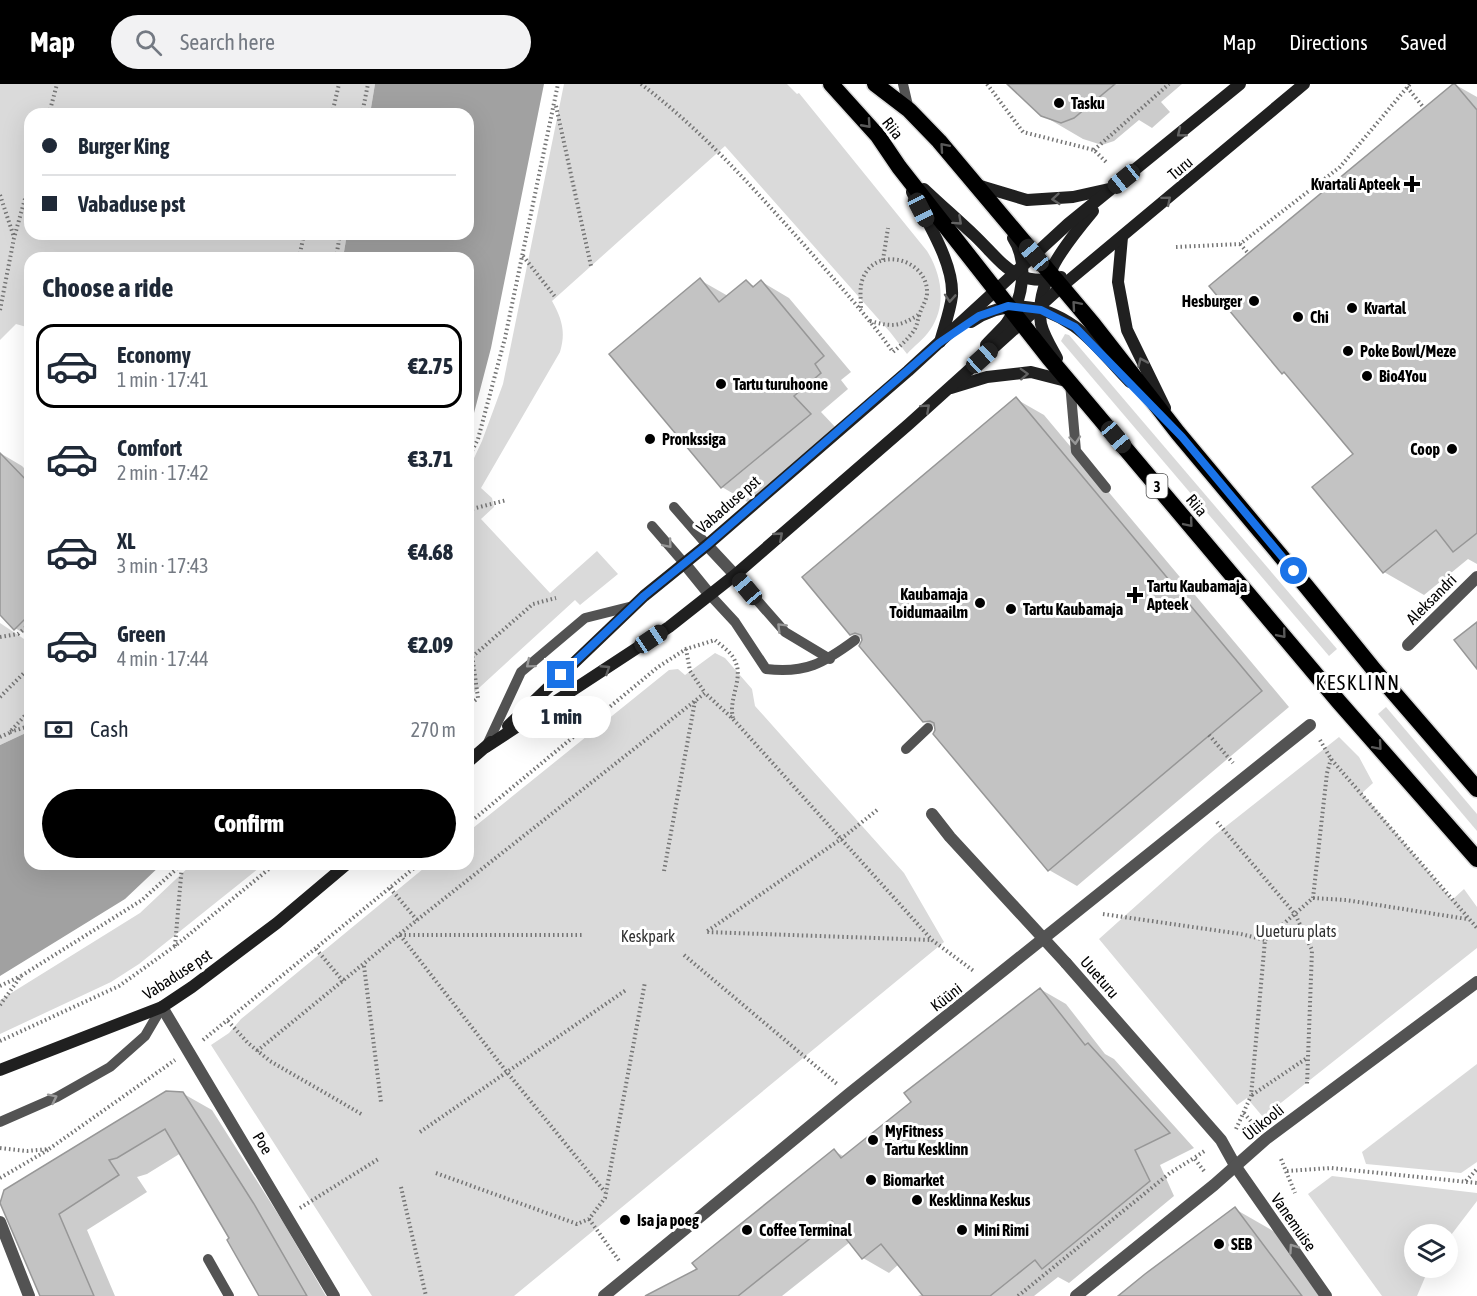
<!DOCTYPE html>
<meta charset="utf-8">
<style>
body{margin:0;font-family:"Asap Condensed",sans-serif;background:#f2f2f3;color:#1f2937;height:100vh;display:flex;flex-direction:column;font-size:22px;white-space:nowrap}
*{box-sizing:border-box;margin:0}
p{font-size:20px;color:#747a83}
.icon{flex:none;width:33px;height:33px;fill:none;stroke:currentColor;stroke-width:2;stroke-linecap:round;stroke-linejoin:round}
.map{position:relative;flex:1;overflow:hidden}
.details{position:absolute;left:24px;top:168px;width:450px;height:618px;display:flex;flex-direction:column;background:#fff;border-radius:18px;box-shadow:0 6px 24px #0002}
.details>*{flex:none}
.guide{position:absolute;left:24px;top:24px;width:450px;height:132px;border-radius:18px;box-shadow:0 6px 24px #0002;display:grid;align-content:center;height:132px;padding:0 18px;background:#fff}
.tools{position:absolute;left:1404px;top:1140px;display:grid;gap:12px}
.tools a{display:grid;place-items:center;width:54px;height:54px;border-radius:50%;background:#fff;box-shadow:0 6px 24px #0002;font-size:30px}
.end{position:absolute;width:27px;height:27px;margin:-14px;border:8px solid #1a73e8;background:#fff;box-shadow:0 0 0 3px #fff}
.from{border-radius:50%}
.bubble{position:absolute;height:42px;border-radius:21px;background:#fff;box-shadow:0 6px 24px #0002;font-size:20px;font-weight:800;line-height:42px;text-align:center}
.car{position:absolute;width:18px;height:36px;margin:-18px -9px;border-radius:8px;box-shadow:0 0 4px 2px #0007;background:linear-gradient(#222 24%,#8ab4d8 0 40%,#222 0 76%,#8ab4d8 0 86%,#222 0)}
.guide b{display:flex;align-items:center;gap:21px;height:57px;font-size:22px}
.guide b+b{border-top:2px solid #e0e1e3}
.guide i{width:15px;height:15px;background:#1f2937}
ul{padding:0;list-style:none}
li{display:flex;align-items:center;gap:18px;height:84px;margin:0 12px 9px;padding:0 6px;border:3px solid transparent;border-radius:18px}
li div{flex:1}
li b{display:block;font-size:22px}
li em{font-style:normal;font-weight:800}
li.on{border-color:#000}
li>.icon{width:54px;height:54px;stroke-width:1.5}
h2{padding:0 18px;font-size:27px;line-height:72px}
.pay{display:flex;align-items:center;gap:15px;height:66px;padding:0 18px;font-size:22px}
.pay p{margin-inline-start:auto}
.action{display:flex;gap:12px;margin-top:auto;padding:12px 18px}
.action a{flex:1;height:69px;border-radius:36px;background:#000;color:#fff;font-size:24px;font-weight:800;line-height:69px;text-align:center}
header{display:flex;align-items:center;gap:36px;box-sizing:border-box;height:84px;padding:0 30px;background:#000;color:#fff}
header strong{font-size:28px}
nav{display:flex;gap:33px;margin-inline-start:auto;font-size:21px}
.search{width:420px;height:54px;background:#f2f2f3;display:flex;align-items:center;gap:15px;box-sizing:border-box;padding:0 21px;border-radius:33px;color:#747a83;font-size:22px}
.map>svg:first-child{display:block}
</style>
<header>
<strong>Map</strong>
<div class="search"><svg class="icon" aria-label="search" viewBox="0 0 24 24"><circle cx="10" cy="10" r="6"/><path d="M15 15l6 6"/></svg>Search here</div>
<nav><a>Map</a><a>Directions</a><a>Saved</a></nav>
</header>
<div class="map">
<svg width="1477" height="1212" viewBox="0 0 1477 1212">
<rect width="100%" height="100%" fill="#fff"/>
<g fill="#dadada">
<polygon points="0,0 375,0 370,30 30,30 30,150 347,150 343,174 30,174 30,244 16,240 0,256"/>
<path d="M564,0H787L797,10L799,9L927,167C942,191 947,222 930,246C924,255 914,262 907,270L890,248L725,62L552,217C562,235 566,248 560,268L481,404L492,414L494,423L481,435L550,509L597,467L618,490L580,521L575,516L468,614V387L482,357L503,300Z"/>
<polygon points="1065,250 1069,251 1337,565 1329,572 1061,257"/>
<polygon points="0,539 30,559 30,647 0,661"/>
<polygon points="715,569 725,574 752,605 755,622 904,789 944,858 514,1212 372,1212 211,961 229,949 241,935 429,780 468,780 468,748 669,586 678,585 685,591"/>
<polygon points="1386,623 1477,730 1477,747 1378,630"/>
<polygon points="1339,653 1359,673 1373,699 1362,709 1452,816 1464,805 1477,823 1477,864 1263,1033 1247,1014 1237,1021 1099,855 1215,751"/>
<polygon points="192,780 264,780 139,880 111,898 0,950 0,916 140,829"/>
<polygon points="1477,980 1477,1078 1461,1089 1366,1080 1362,1068"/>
<polygon points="1332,1092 1477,1109 1477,1117 1448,1155 1448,1150 1414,1150 1414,1184 1429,1184 1417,1212 1382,1212 1308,1110"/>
</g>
<g fill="#a1a1a1">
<polygon points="375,0 544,0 491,264 468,352 468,174 343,174 347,150 468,150 468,30 370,30"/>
<polygon points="30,647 30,780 162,780 125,815 0,892 0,661"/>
</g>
<g fill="#0003">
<polygon points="1010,0 1182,0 1161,18 1170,28 1152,44 1139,36 1114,57 1102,61 1083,55 1042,31"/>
<polygon points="1454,0 1477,13 1477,480 1468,475 1424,511 1384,488 1314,403 1355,370 1292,294 1283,289"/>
<polygon points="700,196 728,212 746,198 756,203 762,198 789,214 851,288 841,296 848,305 821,328 838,346 749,419 722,403"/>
<polygon points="1016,315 1044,331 1289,623 1077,802 1049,786 937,644 924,637 864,557 851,549"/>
<polygon points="0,369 22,382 27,387 30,385 30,553 15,544 0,529"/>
<polygon points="1040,905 1066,920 1105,970 1114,975 1194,1064 1160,1081 1174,1112 1069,1199 1058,1193 1034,1212 918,1212 923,1210 899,1180 889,1189 863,1174 850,1158 782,1212 666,1212 834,1067 845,1073 913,1018"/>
<polygon points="182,1009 212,1026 283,1138 326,1212 262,1212 181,1069 147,1090 137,1093 147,1108 87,1146 115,1212 42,1212 2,1119"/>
<polygon points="1235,1125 1275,1148 1323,1212 1120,1212"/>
</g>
<g fill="#c3c3c3" stroke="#979797" stroke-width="1.5">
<polygon points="1007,0 1115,0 1074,34 1061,39 1041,32"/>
<polygon points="1453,0 1455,0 1477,26 1477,449 1453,468 1436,446 1383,489 1312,403 1353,370 1284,288 1282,290 1209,202"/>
<polygon points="700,194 719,218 746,196 753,203 761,196 824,272 815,280 821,289 794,312 811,330 721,404 609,270"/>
<polygon points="1016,313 1262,607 1048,787 933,650 935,646 934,639 930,637 923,638 859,562 862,556 861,551 855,549 850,551 802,493"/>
<polygon points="0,369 30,400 30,530 14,546 0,531"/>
<polygon points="1477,538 1477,585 1454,556"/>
<polygon points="1040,904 1085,961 1088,959 1170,1049 1135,1066 1150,1097 1042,1185 1035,1176 990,1212 923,1212 881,1160 862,1175 832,1137 738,1212 645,1212 697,1185 692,1179 834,1065 841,1074 911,1018 904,1009"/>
<polygon points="166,1007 183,1008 254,1120 307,1212 259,1212 227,1156 229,1154 165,1045 117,1074 109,1076 119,1091 59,1130 94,1212 40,1212 0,1119 4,1106"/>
<polygon points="1235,1123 1302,1212 1118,1212 1145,1190"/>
</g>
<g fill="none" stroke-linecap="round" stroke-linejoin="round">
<defs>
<g id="trunk">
<polyline points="831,0 878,52 899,83 1049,274 1339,618 1477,775"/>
<polyline points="875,0 909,26 939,57 1093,240 1178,349 1306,502 1375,587 1477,705"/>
</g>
</defs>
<use href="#trunk" stroke="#dbdbdb" stroke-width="19"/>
<g stroke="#757575" stroke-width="4" stroke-dasharray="1.5 3" stroke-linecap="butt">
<path d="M641,0C703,47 754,105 806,163C836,198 867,231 893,268C900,262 907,256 913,248C917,243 917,238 919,232C921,224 926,218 927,210C929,175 876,161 863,194C859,204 861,215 861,226"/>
<polyline points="987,0 1023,48 1094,66 1106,78"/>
<polyline points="1407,3 1424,24"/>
<polyline points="556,22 591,182"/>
<polyline points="49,30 57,0"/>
<polyline points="332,30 339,0"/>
<polyline points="362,30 368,0"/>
<polyline points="1094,66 1169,0"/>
<polyline points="0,111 14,153"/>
<polyline points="1240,160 1248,169"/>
<polyline points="1176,163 1240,160 1340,83 1410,0"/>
<polyline points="523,172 556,214"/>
<polyline points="299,174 304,150"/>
<polyline points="336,174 340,150"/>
<polyline points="883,176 888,144"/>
<polyline points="0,226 14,154 30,97"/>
<path d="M870,237C892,243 899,243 918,231"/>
<polyline points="468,375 478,355 505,254 558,0"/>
<polyline points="468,426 507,416"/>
<polyline points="468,541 478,614 468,622"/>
<polyline points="0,553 18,550 30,540"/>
<polyline points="686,565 690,587 705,609"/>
<polyline points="472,573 533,520 556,514"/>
<polyline points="0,613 30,583"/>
<polyline points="10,648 26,643 30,639"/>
<polyline points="1209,651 1233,679"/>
<polyline points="0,653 9,649 30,626"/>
<polyline points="1320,656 1331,675 1477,844"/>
<polyline points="877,726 841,755 706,848 932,856"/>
<polyline points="1217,738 1295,830 1312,866 1307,1001"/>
<path d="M468,740L658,583L686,565L715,556C722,562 732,569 735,577C744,594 728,615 733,634"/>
<polyline points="664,787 695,617"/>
<polyline points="390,804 417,836"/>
<polyline points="1313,814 1346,816 1467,835"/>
<polyline points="1103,830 1241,850 1265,856"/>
<polyline points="400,851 506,987 605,1108"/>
<polyline points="400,851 584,851"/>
<polyline points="175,862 182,781"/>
<polyline points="316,865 343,897"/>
<polyline points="684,871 837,1000"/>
<polyline points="364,882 381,1018"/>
<polyline points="0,902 21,892"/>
<polyline points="0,921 21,892 142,816 182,780"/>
<polyline points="228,937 248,959 270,977 363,1031"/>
<polyline points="203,956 419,780"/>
<polyline points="0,957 119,902 175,862 275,780"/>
<polyline points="257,967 417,836 705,609 733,635 932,856 975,888"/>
<polyline points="1252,1011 1307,974"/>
<polyline points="1244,1029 1254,1041"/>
<polyline points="1236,1045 1251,1012 1265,856 1313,814 1327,689 1331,675"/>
<polyline points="420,1048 626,906"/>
<polyline points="0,1064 27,1067 49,1065 175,976"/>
<polyline points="1281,1075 1295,1109"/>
<polyline points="1204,1087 1194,1074 1206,1066"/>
<polyline points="1287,1087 1331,1084 1477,1099"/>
<polyline points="436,1089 577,1140 589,1135 605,1114 645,898"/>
<polyline points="0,1094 48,1066"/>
<polyline points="1466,1097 1477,1085"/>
<polyline points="401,1103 426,1212"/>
<polyline points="300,1124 380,1074"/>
<polyline points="589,1135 620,1178"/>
<polyline points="1018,1212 1170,1089 1194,1074"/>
</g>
<g stroke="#535353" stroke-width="10">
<polyline points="903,0 909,26"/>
<polyline points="1070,299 1076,367 1106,404"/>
<polyline points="674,423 707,461"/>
<polyline points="652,442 684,479"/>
<polyline points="735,491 785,548 830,575"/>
<path d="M710,511L735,538L766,585C805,590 824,579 855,556"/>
<polyline points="486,663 521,588 585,534 633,522"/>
<polyline points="906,665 928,644"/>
<polyline points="0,1038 57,1013 110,983 145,952 162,923"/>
<polyline points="208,1175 229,1212"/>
</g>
<g stroke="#535353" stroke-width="12">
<polyline points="1408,561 1477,493"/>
<polyline points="932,730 950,753 1066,879"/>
<polyline points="0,1138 29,1212"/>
<polyline points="604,1212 849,1010 1310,641"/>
</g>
<g stroke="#535353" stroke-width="12">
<polyline points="707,461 735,491"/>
<polyline points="684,479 710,511"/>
<polyline points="1066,879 1221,1056 1236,1083 1326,1212"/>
<polyline points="162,923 334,1212"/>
<polyline points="1076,1212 1214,1101 1266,1055 1477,898"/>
</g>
<g stroke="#202020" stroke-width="12">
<polyline points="977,101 1027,116 1073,113 1109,105"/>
<path d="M924,105C941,121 958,136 975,152C1002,178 1016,205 1061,193"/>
<path d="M912,108C927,138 954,179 952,212C950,228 944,243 940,258"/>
<polyline points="1122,153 1118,198 1127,246 1165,324"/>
<path d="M971,238C1005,215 1041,219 1074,242C1095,257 1112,280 1130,298"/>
<path d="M986,261C992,254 1000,247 1006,240C1023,217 1029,178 1013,154"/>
<path d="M1057,274C1051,263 1044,252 1041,240C1034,197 1068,157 1093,127"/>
<polyline points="951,304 987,293 1031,288 1070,298"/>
<polyline points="508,642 644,512 707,461 908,287 1068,140 1240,0"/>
<polyline points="486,663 669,543 735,491 909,340 1061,203 1304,0"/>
<polyline points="468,678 491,658"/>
<polyline points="0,986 162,923 192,903 277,839 347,780"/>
</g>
<use href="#trunk" stroke="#000" stroke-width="16"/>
</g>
<defs><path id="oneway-chevron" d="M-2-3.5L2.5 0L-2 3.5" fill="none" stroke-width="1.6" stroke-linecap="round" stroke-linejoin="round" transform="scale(1.5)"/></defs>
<g stroke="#595959">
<use href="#oneway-chevron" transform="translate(867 40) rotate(48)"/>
<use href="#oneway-chevron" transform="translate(944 63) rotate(-131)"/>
<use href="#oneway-chevron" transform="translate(1076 221) rotate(-131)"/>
<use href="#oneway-chevron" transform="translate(1189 439) rotate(50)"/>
<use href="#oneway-chevron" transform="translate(1282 550) rotate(50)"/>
<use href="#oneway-chevron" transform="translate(1378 662) rotate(49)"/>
</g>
<g stroke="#636363">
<use href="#oneway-chevron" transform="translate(1181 49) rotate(141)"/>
<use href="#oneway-chevron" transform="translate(1056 115) rotate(175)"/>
<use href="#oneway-chevron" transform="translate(1167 116) rotate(-40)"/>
<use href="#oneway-chevron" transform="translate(958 137) rotate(42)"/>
<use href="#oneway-chevron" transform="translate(950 214) rotate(94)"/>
<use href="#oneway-chevron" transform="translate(1142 278) rotate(-114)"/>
<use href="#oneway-chevron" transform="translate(1024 290) rotate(-2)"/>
<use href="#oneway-chevron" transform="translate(926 324) rotate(-42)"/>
<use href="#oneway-chevron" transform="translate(779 452) rotate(-41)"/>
<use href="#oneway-chevron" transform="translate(606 585) rotate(-33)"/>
</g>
<g stroke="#989898">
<use href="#oneway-chevron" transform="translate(1075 356) rotate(85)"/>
<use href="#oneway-chevron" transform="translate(668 460) rotate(50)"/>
<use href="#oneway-chevron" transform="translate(781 543) rotate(-135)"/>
<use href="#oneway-chevron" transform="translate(530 580) rotate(140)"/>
<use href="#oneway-chevron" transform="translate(53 1014) rotate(-26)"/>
<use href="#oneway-chevron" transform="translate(1293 1164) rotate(-125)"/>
</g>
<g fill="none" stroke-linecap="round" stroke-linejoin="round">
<polyline stroke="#1a73e8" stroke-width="8" points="561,591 644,512 707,461 939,259 979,232 1008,222 1041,226 1075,243 1182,353 1294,487"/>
</g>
<g fill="#000" stroke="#fff" stroke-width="2">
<circle cx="1059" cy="19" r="6"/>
<path d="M1409 91h6v6h6v6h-6v6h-6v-6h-6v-6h6z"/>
<circle cx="1254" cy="217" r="6"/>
<circle cx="1352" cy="224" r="6"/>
<circle cx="1298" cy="233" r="6"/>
<circle cx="1348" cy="267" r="6"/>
<circle cx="1367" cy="292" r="6"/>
<circle cx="721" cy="300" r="6"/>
<circle cx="650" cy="355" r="6"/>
<circle cx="1452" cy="365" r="6"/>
<path d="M1132 502h6v6h6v6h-6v6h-6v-6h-6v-6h6z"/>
<circle cx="980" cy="519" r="6"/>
<circle cx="1011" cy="525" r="6"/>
<circle cx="873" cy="1056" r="6"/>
<circle cx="871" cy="1096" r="6"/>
<circle cx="917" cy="1116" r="6"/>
<circle cx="625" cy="1136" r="6"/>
<circle cx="747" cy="1146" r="6"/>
<circle cx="962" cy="1146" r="6"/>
<circle cx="1219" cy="1160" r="6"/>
</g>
<g text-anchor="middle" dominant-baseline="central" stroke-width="6" stroke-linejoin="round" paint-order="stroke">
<rect fill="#fff" stroke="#4c4c4c" stroke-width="1.5" x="1146.5" y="390" width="21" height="24" rx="4.5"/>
<g font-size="15" font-weight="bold" fill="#000">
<text x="1157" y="402">3</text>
</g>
<g font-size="16" font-weight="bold" fill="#000" stroke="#fff" text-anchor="start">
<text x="1071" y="19">Tasku</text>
<text x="1400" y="100" text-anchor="end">Kvartali Apteek</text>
<text x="1242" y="217" text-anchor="end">Hesburger</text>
<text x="1364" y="224">Kvartal</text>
<text x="1310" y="233">Chi</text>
<text x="1360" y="267">Poke Bowl/Meze</text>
<text x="1379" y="292">Bio4You</text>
<text x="733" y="300">Tartu turuhoone</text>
<text x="662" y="355">Pronkssiga</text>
<text x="1440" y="365" text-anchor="end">Coop</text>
<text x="1147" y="502">Tartu Kaubamaja<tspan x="1147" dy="18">Apteek</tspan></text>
<text x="968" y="510" text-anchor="end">Kaubamaja<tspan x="968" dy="18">Toidumaailm</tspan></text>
<text x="1023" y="525">Tartu Kaubamaja</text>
<text x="885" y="1047">MyFitness<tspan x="885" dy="18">Tartu Kesklinn</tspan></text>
<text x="883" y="1096">Biomarket</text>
<text x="929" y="1116">Kesklinna Keskus</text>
<text x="637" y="1136">Isa ja poeg</text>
<text x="759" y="1146">Coffee Terminal</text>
<text x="974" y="1146">Mini Rimi</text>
<text x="1231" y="1160">SEB</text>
</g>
<g font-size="16" fill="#000" stroke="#fff">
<text transform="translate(893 44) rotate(52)">Riia</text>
<text transform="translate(1180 84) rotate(-40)">Turu</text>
<text transform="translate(728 420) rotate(-41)">Vabaduse pst</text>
<text transform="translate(1197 421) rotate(50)">Riia</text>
<text transform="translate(1431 515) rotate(-45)">Aleksandri</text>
<text transform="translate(177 890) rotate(-33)">Vabaduse pst</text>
<text transform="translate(1100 893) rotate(49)">Uueturu</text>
<text transform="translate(946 913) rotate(-38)">Küüni</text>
<text transform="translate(1263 1038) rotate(-39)">Ülikooli</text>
<text transform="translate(263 1059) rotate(59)">Poe</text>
<text transform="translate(1294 1138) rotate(55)">Vanemuise</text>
</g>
<g font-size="16" fill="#313131" stroke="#fff">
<text x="1296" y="847">Uueturu plats</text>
<text x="648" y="852">Keskpark</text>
</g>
<g font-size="20" letter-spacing="1.5" fill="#000" stroke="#fff">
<text x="1358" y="598">KESKLINN</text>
</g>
</g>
</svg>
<div class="tools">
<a><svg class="icon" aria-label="layers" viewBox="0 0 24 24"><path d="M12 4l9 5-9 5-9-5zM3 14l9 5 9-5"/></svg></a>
</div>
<i class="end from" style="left:1294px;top:487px"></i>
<i class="end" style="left:561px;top:591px"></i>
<div class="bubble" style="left:512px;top:612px;width:99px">1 min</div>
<i class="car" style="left:1124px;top:95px;rotate:231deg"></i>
<i class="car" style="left:921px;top:126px;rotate:153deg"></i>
<i class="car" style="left:1034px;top:171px;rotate:320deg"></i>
<i class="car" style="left:982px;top:274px;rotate:48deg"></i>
<i class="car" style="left:1116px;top:353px;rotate:140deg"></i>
<i class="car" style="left:747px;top:505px;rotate:320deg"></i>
<i class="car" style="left:651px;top:555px;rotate:56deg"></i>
<div class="guide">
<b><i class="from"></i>Burger King</b>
<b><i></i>Vabaduse pst</b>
</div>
<section class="details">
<h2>Choose a ride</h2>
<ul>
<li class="on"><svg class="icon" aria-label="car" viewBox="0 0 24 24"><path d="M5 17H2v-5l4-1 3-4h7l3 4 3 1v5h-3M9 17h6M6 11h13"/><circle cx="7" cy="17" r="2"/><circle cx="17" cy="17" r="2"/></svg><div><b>Economy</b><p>1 min · 17:41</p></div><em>€2.75</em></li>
<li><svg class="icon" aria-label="car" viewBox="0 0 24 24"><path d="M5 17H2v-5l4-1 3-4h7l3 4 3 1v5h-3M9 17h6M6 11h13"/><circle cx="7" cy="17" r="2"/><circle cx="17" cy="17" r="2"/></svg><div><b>Comfort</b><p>2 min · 17:42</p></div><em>€3.71</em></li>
<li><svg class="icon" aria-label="car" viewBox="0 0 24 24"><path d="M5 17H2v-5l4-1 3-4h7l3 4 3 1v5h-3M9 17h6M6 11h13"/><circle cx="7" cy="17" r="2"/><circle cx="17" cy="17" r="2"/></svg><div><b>XL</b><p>3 min · 17:43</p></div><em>€4.68</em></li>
<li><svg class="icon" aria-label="car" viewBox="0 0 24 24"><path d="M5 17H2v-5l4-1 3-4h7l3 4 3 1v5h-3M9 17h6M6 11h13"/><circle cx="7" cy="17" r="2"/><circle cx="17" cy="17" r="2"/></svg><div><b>Green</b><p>4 min · 17:44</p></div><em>€2.09</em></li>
</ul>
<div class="pay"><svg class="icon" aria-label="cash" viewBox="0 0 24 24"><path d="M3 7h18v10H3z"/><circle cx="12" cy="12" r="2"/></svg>Cash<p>270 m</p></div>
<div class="action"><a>Confirm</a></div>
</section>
</div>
